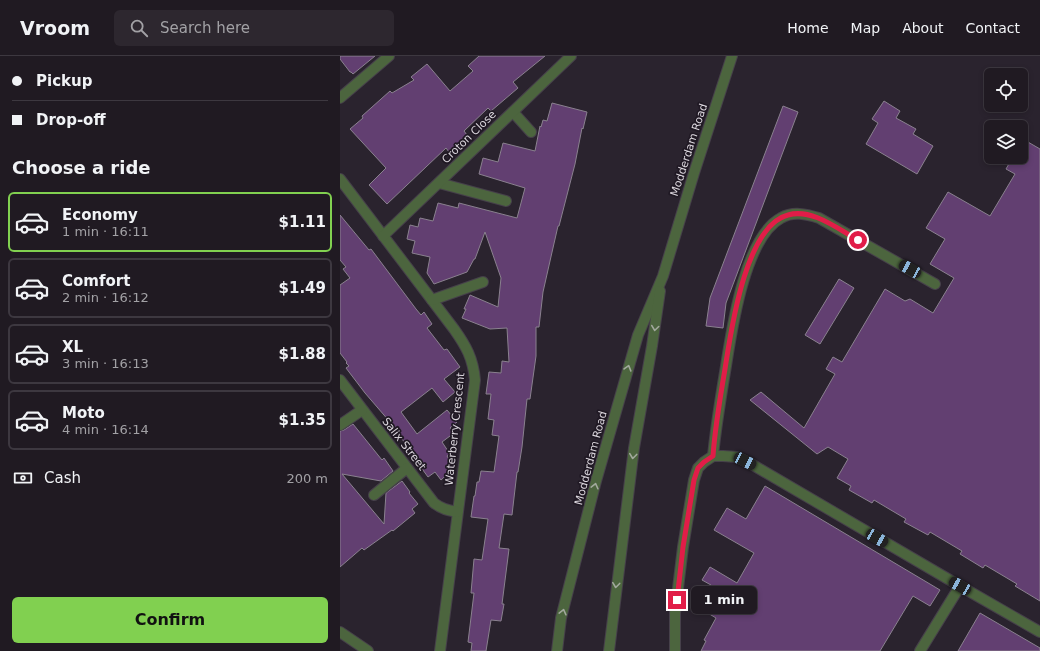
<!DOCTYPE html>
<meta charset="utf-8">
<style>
body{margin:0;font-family:"DejaVu Sans",sans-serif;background:#2d272f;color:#f1f3f6;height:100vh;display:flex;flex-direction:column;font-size:15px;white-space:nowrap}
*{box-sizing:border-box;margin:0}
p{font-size:13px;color:#a2a1a5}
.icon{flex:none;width:22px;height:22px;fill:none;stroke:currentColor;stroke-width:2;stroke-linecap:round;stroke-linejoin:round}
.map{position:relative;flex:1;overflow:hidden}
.side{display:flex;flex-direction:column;background:#201a22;width:340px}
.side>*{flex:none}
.banner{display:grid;align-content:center;height:88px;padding:0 12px;background:#201a22}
.buttons{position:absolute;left:644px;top:12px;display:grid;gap:8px}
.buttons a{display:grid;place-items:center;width:44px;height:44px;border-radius:6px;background:#201a22;box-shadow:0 2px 6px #0003,0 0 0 1px #3d3840;font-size:20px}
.end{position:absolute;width:18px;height:18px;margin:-9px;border:5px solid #e11d48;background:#fff;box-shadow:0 0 0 2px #fff}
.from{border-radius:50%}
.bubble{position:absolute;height:28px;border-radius:6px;background:#201a22;box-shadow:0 2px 6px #0003,0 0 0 1px #3d3840;font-size:13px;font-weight:700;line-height:28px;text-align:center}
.car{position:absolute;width:12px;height:24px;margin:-12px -6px;border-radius:5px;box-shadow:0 0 3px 1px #0007;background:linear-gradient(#222 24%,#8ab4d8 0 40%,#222 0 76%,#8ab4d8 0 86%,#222 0)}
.banner b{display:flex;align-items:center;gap:14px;height:38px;font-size:15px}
.banner b+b{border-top:1px solid #3d3840}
.banner i{width:10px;height:10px;background:#f1f3f6}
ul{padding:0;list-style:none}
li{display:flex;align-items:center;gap:12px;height:60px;margin:0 8px 6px;padding:0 4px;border:2px solid #3d3840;border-radius:6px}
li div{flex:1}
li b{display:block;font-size:15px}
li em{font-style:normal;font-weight:700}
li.on{border-color:#81d050}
li>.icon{width:36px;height:36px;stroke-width:1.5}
h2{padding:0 12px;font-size:18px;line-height:48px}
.pay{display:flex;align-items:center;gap:10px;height:44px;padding:0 12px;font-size:15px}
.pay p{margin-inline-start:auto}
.cta{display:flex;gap:8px;margin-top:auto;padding:8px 12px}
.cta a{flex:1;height:46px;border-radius:6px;background:#81d050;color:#111;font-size:16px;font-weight:700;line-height:46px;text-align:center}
header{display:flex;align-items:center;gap:24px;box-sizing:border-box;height:56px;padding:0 20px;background:#201a22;border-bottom:1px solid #3d3840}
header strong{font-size:19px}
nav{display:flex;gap:22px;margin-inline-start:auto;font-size:14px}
.search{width:280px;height:36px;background:#2d272f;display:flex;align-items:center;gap:10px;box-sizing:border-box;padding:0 14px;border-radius:6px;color:#a2a1a5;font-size:15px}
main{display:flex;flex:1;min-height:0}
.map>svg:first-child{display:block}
</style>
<header>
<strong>Vroom</strong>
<div class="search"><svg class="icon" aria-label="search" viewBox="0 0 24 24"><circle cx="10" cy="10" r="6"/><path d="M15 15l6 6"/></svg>Search here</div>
<nav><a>Home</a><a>Map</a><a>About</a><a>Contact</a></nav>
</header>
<main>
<section class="side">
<div class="banner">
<b><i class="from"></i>Pickup</b>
<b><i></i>Drop-off</b>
</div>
<h2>Choose a ride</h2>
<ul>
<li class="on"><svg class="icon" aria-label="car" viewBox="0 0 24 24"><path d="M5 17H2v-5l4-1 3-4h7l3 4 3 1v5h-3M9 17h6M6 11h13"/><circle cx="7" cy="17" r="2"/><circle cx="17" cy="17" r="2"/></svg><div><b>Economy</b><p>1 min · 16:11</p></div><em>$1.11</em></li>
<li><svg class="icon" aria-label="car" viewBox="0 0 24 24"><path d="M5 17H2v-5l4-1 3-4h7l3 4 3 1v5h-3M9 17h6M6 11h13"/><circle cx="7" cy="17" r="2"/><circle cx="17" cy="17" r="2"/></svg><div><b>Comfort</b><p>2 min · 16:12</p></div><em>$1.49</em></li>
<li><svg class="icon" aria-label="car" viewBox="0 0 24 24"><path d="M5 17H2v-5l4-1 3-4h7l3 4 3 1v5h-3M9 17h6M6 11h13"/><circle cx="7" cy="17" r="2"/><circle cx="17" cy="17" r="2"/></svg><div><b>XL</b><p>3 min · 16:13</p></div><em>$1.88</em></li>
<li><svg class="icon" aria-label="car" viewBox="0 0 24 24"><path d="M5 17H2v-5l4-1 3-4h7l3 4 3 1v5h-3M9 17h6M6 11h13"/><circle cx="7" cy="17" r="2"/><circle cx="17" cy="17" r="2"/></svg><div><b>Moto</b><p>4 min · 16:14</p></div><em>$1.35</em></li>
</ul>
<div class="pay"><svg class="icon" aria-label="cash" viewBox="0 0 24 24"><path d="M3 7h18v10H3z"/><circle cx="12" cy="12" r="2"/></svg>Cash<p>200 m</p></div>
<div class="cta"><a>Confirm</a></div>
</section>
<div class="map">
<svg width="700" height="595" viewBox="0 0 700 595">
<rect width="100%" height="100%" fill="#2a232e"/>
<g fill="#623f71" stroke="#8a818f">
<polygon points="0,0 35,0 13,18 11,16 10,16 0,3"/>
<polygon points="139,0 205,0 173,26 178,32 151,55 148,52 124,75 127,79 109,96 106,92 47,148 29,129 46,112 10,73 23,62 22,60 50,35 52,37 74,24 71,21 87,8 110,35 133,15 128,10"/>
<polygon points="544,45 560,55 556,62 576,73 573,78 593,90 577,118 526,88 538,67 532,63"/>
<polygon points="212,47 247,56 243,73 242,72 235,108 219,170 218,170 210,205 203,236 199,271 196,271 196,300 190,343 187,343 182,391 178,416 177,416 172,459 164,458 159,492 169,493 162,548 164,548 161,565 151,564 146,595 131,595 132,587 128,586 134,537 131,537 134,503 142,504 148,463 131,461 134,440 135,440 137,426 139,426 141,415 154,416 159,380 152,379 154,364 148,363 151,338 146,338 149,316 161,317 162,305 169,306 167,272 150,273 122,262 126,253 124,253 130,239 158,251 161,222 145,176 135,203 134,203 127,216 94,228 87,217 90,201 72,197 75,185 67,183 70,169 78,171 80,162 93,165 98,147 118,152 119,147 177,162 185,132 139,118 143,102 158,106 163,87 195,95 200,70 201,71 203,64 207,65"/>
<polygon points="443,50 458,56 386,247 383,272 366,270 370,242"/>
<polygon points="681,82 700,93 700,545 675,530 677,528 645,509 643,512 620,498 622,495 590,476 588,479 564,466 566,463 534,444 532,447 509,434 511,430 497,422 508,403 488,391 477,398 410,344 421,336 464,372 495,318 486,313 493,301 502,306 545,233 565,245 570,243 593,257 614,222 590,208 605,183 586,172 608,136 650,160 675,118 666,113 673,101 681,101"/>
<polygon points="0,159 29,194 31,193 76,253 81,259 84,256 92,268 87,272 104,294 107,293 120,311 104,323 115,336 103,346 92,332 61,356 77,378 107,354 117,366 110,372 114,377 102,386 110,398 107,400 109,403 108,404 110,416 101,424 95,416 88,421 64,388 65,387 50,367 50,366 25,337 6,312 9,310 6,307 7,306 0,297 0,229 10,222 3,213 6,211 0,204"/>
<polygon points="499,223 514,232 480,288 465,279"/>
<polygon points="13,368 42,404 44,402 53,415 41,425 2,418 44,468 46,437 62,425 70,436 69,437 78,448 72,453 75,457 53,475 52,474 24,494 22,492 0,511 0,375 4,374"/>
<polygon points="425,430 600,534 590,550 573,540 540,595 361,595 366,585 364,584 376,562 358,551 371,529 362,524 370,511 397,527 414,497 374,474 387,452 406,463"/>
<polygon points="640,557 700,592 700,595 618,595"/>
</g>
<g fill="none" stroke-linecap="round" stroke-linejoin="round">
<defs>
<g id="minor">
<polyline points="0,42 49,0"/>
<polyline points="173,56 191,76"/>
<path d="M0,123L114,273C126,290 133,302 135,324L100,595"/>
<polyline points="99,127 166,145"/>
<polyline points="43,180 231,0"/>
<polyline points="92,244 143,226"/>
<path d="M0,324L94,447C102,453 107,454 117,456"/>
<polyline points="0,369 22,354"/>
<path d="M373,400C376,369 381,340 386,310C392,272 405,181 441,162C453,155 466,158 479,162L595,228"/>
<polyline points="34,439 67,412"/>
<polyline points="0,576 28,595"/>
<polyline points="217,595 221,562 256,425 279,345 298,279 323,220 354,117 392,0"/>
<polyline points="269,595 294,392 312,290 320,235"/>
<polyline points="335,595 335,557 343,491 354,424 358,412 364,406 373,400 383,400 397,401 413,409 620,530 700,576"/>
<polyline points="580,595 620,530"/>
</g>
</defs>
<use href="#minor" stroke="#46404a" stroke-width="12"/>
<use href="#minor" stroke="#4c653e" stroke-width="10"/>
</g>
<defs><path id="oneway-chevron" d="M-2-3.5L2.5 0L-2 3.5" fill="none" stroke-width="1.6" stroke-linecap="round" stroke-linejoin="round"/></defs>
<g stroke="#a2a99d">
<use href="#oneway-chevron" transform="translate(315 272) rotate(98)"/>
<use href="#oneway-chevron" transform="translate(288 312) rotate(-74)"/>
<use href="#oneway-chevron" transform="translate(293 400) rotate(97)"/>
<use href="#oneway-chevron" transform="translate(255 430) rotate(-76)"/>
<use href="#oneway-chevron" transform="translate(276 529) rotate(97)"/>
<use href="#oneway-chevron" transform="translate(223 556) rotate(-76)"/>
</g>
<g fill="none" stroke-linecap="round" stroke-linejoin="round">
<path stroke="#e11d48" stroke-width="5" d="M337,544L343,491L354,424L358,412L364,406L373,400C375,371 380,342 385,313C391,275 405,170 448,159C472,152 498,173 518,184"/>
</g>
<g text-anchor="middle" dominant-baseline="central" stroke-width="3.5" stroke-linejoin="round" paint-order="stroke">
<g font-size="11" fill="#dbd6dd" stroke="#201924">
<text transform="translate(129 81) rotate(-44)">Croton Close</text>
<text transform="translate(349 94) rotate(-72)">Modderdam Road</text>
<text transform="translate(115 373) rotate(-84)">Waterberry Crescent</text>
<text transform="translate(64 388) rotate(52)">Salix Street</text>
<text transform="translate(251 402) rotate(-75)">Modderdam Road</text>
</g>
</g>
</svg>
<div class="buttons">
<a><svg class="icon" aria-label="locate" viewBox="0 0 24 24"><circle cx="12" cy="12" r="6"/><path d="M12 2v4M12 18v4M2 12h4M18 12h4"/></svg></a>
<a><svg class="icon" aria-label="layers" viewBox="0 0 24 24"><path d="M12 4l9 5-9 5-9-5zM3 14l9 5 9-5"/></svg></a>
</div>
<i class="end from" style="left:518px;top:184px"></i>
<i class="end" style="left:337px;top:544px"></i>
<div class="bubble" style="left:351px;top:530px;width:66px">1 min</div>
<i class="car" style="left:570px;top:213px;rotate:299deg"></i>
<i class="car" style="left:405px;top:405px;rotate:116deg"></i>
<i class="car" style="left:537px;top:482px;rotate:120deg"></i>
<i class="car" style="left:620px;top:530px;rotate:300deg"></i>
</div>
</main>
